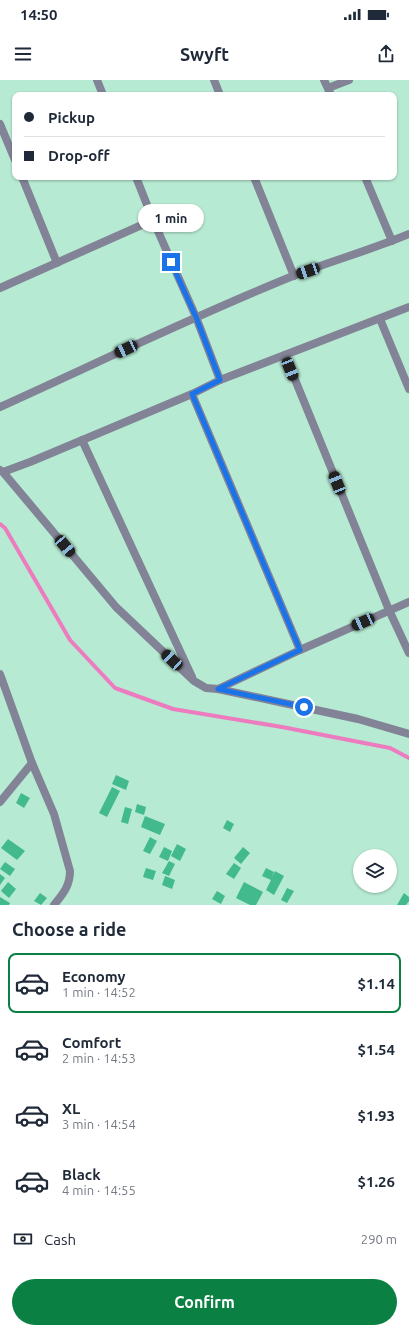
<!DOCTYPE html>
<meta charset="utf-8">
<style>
body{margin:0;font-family:Ubuntu,sans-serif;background:#f2f2f3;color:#1f2937;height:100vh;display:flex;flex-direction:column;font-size:15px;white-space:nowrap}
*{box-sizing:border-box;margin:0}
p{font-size:13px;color:#747a83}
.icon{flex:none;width:22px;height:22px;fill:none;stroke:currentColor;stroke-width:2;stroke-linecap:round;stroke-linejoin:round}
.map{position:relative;height:825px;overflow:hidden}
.details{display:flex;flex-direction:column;background:#fff;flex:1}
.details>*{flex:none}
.guide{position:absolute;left:12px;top:12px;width:385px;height:88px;border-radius:8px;box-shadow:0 1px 3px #0004;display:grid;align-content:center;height:88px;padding:0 12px;background:#fff}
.buttons{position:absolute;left:353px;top:769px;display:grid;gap:8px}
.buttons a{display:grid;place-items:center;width:44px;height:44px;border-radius:50%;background:#fff;box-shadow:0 1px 3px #0004;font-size:20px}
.end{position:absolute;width:18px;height:18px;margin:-9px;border:5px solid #1a73e8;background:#fff;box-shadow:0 0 0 2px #fff}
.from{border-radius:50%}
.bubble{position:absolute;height:28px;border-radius:14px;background:#fff;box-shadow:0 1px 3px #0004;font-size:13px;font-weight:700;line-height:28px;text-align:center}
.car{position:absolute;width:12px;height:24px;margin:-12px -6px;border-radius:5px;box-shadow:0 0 3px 1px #0007;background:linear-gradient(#222 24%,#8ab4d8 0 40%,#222 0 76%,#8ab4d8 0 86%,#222 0)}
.guide b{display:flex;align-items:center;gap:14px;height:38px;font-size:15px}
.guide b+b{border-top:1px solid #e0e1e3}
.guide i{width:10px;height:10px;background:#1f2937}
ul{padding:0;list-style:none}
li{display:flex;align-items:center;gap:12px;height:60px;margin:0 8px 6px;padding:0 4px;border:2px solid transparent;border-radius:8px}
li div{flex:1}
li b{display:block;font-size:15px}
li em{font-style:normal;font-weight:700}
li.selected{border-color:#0b8043}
li>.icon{width:36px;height:36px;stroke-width:1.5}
h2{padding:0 12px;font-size:18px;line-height:48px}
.pay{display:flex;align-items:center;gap:10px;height:44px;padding:0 12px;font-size:15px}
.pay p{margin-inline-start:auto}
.primary-button{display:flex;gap:8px;margin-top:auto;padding:8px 12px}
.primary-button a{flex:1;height:46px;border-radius:24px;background:#0b8043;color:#fff;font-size:16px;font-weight:700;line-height:46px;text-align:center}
.status{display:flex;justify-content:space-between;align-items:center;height:28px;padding:0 20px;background:#fff;direction:ltr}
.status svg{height:11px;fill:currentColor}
header{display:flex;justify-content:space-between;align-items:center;height:52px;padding:0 12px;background:#fff;font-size:18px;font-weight:700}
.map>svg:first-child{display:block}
</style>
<div class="status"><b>14:50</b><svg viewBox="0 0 49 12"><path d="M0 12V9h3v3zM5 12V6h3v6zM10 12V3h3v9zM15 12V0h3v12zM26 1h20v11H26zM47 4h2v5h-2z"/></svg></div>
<header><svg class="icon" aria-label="menu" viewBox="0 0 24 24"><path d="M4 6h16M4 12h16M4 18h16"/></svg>Swyft<svg class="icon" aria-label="share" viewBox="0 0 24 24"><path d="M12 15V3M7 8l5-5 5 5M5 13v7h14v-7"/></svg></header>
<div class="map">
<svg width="409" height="825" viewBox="0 0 409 825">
<rect width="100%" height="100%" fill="#b6ead2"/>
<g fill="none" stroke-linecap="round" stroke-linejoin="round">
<polyline stroke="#ec7cbf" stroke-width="4" points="0,444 5,448 70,560 115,608 173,629 282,647 390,668 409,678"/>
</g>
<g fill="#42ba8d">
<polygon points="116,695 129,701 126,710 112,704"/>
<polygon points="112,707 120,711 107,737 99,733"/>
<polygon points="21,713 30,718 24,728 16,723"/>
<polygon points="137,724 146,727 144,735 135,732"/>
<polygon points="125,727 132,729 128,744 121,742"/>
<polygon points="145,736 165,744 160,755 141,747"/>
<polygon points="227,740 234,744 230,752 223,748"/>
<polygon points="150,757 157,761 150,774 143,771"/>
<polygon points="8,759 25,771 17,780 1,768"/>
<polygon points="177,764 186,769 180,781 171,776"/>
<polygon points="164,767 172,771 168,781 159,777"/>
<polygon points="243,767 250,773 241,784 234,778"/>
<polygon points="169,781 175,784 169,796 162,793"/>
<polygon points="5,782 15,789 10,796 0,789"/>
<polygon points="234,783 241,788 234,799 226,794"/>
<polygon points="146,788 156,791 153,800 143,797"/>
<polygon points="266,788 274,792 272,797 275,791 284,796 274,815 266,810 271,800 262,796"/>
<polygon points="0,794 5,798 0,805"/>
<polygon points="165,796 175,800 172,809 162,805"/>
<polygon points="8,802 16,809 9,818 1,811"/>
<polygon points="244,802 263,812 256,825 250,825 236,818"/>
<polygon points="287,808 294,811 287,823 281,820"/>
<polygon points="217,811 225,816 221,824 212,819"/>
<polygon points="40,813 47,818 41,825 34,821"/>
<polygon points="404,813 409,817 409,821 406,825 397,825"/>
<polygon points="0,817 10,823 9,825 0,825"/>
</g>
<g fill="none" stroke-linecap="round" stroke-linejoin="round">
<g stroke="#828396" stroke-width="8">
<polyline points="97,0 103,15"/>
<polyline points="214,0 220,15"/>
<polyline points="324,0 331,15"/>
<polyline points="328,8 349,0"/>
<polyline points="0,44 15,80"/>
<polyline points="22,97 57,183"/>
<polyline points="136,97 153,140 196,237 220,300"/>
<polyline points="254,97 294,196"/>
<polyline points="365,97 392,161"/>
<polyline points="0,208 153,140"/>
<polyline points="380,239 409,309"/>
<polyline points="285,275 389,530 409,573"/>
<polyline points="192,314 300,570"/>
<path d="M0,327C97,283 194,236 293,196C331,181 371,170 409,154"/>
<polyline points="82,360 192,597"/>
<polyline points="0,390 3,392 30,382 192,314 220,300 409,227"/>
<polyline points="3,392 116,527 194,601 206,608 218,609 358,639 409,654"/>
<path d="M0,594L32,683L54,734L70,791C70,806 63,814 54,825"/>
<polyline points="218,609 300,570 409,522"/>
<polyline points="0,722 32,683"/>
</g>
</g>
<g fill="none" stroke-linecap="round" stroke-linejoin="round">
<polyline stroke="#1a73e8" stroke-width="5" points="171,182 196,237 220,300 192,314 300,570 218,609 304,627"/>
</g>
</svg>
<div class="buttons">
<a><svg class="icon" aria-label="layers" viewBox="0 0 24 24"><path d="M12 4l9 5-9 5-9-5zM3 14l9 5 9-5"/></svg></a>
</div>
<i class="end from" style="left:304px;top:627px"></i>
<i class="end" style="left:171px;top:182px"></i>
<div class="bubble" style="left:138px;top:124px;width:66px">1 min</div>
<i class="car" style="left:308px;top:191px;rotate:251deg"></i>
<i class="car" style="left:126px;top:269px;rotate:245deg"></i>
<i class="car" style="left:290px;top:289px;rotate:158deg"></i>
<i class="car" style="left:337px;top:403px;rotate:338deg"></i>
<i class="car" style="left:65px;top:466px;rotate:140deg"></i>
<i class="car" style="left:363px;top:542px;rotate:246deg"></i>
<i class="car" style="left:172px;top:580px;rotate:313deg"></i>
<div class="guide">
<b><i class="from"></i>Pickup</b>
<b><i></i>Drop-off</b>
</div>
</div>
<section class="details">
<h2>Choose a ride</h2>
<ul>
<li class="selected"><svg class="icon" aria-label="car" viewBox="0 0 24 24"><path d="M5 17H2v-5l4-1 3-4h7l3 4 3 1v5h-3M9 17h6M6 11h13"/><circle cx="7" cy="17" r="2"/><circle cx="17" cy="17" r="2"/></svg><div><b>Economy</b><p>1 min · 14:52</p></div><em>$1.14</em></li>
<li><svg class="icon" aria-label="car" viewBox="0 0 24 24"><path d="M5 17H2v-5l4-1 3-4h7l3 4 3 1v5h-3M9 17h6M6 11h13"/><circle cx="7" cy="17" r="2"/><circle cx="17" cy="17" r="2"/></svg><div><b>Comfort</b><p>2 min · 14:53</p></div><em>$1.54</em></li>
<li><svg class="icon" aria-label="car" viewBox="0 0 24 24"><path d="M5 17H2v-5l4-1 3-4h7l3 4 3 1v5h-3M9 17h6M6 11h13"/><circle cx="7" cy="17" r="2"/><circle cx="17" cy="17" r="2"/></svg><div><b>XL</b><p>3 min · 14:54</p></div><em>$1.93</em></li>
<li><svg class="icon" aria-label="car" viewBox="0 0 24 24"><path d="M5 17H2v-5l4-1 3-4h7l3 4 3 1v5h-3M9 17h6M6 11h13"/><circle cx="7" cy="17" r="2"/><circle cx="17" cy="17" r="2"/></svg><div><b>Black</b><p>4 min · 14:55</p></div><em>$1.26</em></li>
</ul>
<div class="pay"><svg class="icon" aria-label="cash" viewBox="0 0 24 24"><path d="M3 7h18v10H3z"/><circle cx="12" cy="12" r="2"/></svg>Cash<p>290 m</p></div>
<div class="primary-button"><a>Confirm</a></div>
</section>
